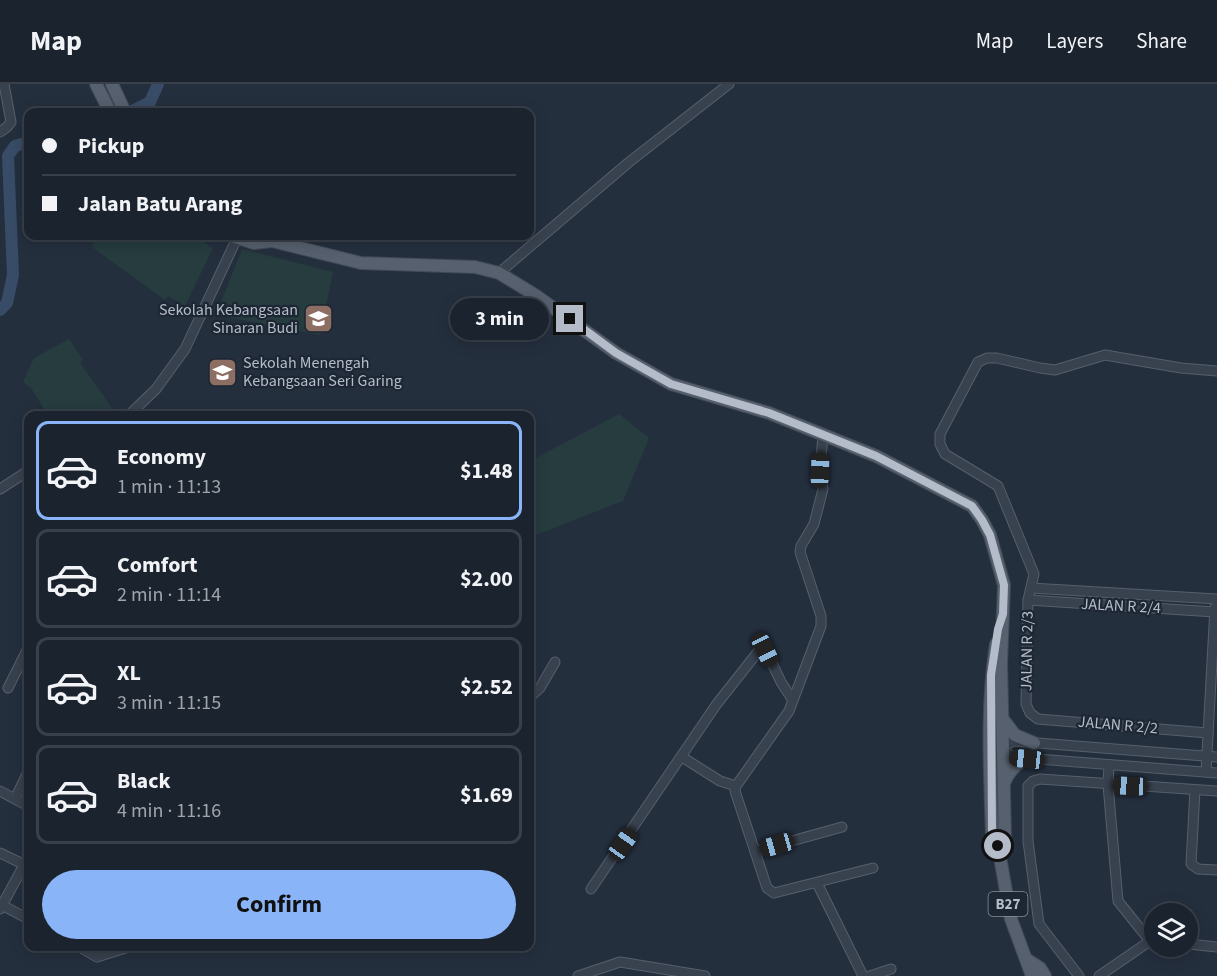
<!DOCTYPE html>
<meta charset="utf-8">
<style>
body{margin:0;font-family:"Source Sans 3",sans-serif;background:#282f3a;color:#f1f3f6;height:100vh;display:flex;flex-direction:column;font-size:22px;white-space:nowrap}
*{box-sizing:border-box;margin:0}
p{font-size:20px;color:#a0a4aa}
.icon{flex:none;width:33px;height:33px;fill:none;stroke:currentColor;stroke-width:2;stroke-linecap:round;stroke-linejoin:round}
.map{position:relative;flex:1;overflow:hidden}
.sheet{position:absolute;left:24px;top:327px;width:510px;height:540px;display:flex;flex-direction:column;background:#1b232e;border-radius:12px;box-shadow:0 3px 15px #0003,0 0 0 2px #39404a}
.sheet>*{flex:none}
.top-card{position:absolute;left:24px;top:24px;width:510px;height:132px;border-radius:12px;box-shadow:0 3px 15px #0003,0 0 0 2px #39404a;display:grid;align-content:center;height:132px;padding:0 18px;background:#1b232e}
.buttons{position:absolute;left:1144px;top:819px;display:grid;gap:12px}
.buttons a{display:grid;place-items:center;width:54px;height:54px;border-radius:50%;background:#1b232e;box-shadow:0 3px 15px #0003,0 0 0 2px #39404a;font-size:30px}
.end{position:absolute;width:27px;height:27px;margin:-14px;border:8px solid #b4bcc9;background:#111;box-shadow:0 0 0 3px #111}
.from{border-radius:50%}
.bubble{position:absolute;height:42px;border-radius:21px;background:#1b232e;box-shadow:0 3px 15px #0003,0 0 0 2px #39404a;font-size:20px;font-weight:700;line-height:42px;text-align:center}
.car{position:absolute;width:18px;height:36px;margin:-18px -9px;border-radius:8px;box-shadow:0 0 4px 2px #0007;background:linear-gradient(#222 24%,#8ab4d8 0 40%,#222 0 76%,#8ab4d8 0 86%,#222 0)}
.top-card b{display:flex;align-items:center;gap:21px;height:57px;font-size:22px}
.top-card b+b{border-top:2px solid #39404a}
.top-card i{width:15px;height:15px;background:#f1f3f6}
ul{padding:10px 0 0;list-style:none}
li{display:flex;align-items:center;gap:18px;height:99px;margin:0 12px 9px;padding:0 6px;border:3px solid #39404a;border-radius:12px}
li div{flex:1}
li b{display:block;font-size:22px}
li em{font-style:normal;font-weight:700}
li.on{border-color:#8ab4f8}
li>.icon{width:54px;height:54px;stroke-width:1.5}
.cta{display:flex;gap:12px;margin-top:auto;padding:12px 18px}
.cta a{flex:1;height:69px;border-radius:36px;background:#8ab4f8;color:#111;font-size:24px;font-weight:700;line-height:69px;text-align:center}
header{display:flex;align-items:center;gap:36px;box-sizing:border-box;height:84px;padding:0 30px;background:#1b232e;border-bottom:2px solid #39404a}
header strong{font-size:28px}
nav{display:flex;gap:33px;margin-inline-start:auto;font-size:21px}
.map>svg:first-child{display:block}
</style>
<header>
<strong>Map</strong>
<nav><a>Map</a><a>Layers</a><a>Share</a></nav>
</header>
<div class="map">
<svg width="1217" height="892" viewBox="0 0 1217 892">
<rect width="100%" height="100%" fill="#242f3e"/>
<g fill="#263c3f">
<polygon points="97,152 194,152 213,164 185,222 168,212 165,216 92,163"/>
<polygon points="242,165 333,188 320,251 216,231"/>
<polygon points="69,255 83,276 80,279 112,324 98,331 48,331 31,304 23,298 34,274"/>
<polygon points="619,330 649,354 623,417 531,453 530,377"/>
</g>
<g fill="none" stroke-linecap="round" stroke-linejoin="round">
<g stroke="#394c67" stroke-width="12">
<polyline points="130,28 150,18 158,0"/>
<polyline points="0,226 7,219 13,191 8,72 15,62 28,58"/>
</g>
<defs>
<g id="minor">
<polyline points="0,48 7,43 11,38 4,0"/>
<polyline points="499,189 628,79 729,0"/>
<polyline points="128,332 156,305 185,265 238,152"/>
<polyline points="823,351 820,386 823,405 814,440 801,462 800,468 821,532 821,542 789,627 736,702 735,707 767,804 774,809 873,784"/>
<polyline points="0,405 28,387"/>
<polyline points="1031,504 1217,515"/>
<polyline points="1028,516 1215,528"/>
<polyline points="8,604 28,564"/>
<polyline points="530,613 540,604 555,578"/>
<polyline points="1208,649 1038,635 1030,629 1026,620 1028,516 1034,490 998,402 945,370 940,360 940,350 978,278 987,274 997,274 1040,284 1055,286 1105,271 1181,284 1217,287"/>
<polyline points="682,673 720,697 736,702"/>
<polyline points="1217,673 1013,657 1002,664 1012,673 1217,689"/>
<polyline points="1109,681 1108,701 1118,817 1150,857 1155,857"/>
<polyline points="1206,688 1215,523"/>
<polyline points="1195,706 1191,780 1198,785 1217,786"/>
<polyline points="0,707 28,722"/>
<polyline points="15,715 28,688"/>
<polyline points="756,767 842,743"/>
<polyline points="0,769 27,782"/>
<polyline points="817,799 863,892"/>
<polyline points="591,805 716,621 761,564 765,565 781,598 792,615"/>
<polyline points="2,821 28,835"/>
<polyline points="0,825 24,781"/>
<polyline points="1188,860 1217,863"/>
<polyline points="78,862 97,873 132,862"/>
<polyline points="578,892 620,878 705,892"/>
<polyline points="870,892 891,885"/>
<polyline points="1079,892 1039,840 1028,757 1028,702 1033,697 1040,695 1217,707"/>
<polyline points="1099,892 1150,857"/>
</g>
<g id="major">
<polyline points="96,0 110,28"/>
<polyline points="112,0 125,28"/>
<polyline points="232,152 254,159 272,157"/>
<polyline points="263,152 272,157 361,179 475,183 499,189 535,211 616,269 671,300 769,329 876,372 972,422 982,436 990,451 1004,501 1001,580 1005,753 998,762 1011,835 1032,892"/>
<path d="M996,560C986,623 990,688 992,752L998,762"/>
<polyline points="1002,634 1015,651 1034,659"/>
<path d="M1004,699C1009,687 1015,681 1027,674"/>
<polyline points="1026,875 1040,884 1045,892"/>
</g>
</defs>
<use href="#minor" stroke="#565f6c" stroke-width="11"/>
<use href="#major" stroke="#414a57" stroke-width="14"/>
<use href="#minor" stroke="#38414e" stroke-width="9"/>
<use href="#major" stroke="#56606e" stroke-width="12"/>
</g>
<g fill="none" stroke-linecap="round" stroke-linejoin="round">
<polyline stroke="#b4bcc9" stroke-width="8" points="570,235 616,269 671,300 769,329 876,372 972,422 982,436 990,451 1004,501 1003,530 998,545 991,591 992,752 998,762"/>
</g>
<defs>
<symbol id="school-square" viewBox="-11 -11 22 22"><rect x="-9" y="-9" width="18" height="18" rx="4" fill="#8d6e63" stroke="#1d2633"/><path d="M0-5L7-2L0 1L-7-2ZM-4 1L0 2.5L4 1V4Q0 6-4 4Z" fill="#fff"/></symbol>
</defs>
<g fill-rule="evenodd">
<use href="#school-square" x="302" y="218" width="33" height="33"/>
<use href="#school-square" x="206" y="272" width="33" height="33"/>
</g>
<g text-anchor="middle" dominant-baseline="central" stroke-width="4.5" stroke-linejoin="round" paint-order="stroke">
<rect fill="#1d2633" stroke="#878f9c" stroke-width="1.5" x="988.5" y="808" width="39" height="24" rx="4.5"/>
<g font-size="15" font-weight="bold" fill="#b4bcc9">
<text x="1008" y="820">B27</text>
</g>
<g font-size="16" fill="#b4bcc9" stroke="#1d2633" text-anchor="end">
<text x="298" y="226">Sekolah Kebangsaan<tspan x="298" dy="18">Sinaran Budi</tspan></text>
<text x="243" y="279" text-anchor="start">Sekolah Menengah<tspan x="243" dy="18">Kebangsaan Seri Garing</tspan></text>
</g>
<g font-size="16" fill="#b4bcc9" stroke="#1d2633">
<text transform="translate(1121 522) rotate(3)">JALAN R 2/4</text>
<text transform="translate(1027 567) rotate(-89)">JALAN R 2/3</text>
<text transform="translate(1118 641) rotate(5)">JALAN R 2/2</text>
</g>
</g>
</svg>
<div class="buttons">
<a><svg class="icon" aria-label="layers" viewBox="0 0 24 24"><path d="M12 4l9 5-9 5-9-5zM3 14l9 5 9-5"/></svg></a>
</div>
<i class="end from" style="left:998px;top:762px"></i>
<i class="end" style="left:570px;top:235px"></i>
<div class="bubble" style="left:450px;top:214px;width:99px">3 min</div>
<i class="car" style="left:820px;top:386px;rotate:2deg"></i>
<i class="car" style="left:765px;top:566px;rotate:154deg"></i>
<i class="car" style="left:1027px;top:675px;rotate:276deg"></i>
<i class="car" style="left:1130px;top:702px;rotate:273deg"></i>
<i class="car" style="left:623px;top:760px;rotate:35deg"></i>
<i class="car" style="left:777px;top:761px;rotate:254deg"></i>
<div class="top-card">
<b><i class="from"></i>Pickup</b>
<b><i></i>Jalan Batu Arang</b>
</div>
<section class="sheet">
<ul>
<li class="on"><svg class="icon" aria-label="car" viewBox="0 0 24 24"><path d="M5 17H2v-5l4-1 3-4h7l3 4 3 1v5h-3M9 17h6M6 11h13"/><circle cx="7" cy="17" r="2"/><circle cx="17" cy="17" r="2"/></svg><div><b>Economy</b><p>1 min · 11:13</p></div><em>$1.48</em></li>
<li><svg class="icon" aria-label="car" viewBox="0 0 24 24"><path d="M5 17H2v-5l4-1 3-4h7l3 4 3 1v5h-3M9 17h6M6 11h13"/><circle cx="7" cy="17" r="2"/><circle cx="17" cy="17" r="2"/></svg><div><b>Comfort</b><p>2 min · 11:14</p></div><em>$2.00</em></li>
<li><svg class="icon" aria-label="car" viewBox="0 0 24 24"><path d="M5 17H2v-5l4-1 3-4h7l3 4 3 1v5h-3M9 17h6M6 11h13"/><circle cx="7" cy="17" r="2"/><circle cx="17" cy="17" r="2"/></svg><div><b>XL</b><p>3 min · 11:15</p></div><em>$2.52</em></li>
<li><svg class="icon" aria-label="car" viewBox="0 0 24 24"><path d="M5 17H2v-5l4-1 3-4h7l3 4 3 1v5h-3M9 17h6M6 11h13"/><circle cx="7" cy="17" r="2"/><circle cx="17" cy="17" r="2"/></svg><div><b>Black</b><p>4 min · 11:16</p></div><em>$1.69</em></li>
</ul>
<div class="cta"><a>Confirm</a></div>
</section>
</div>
